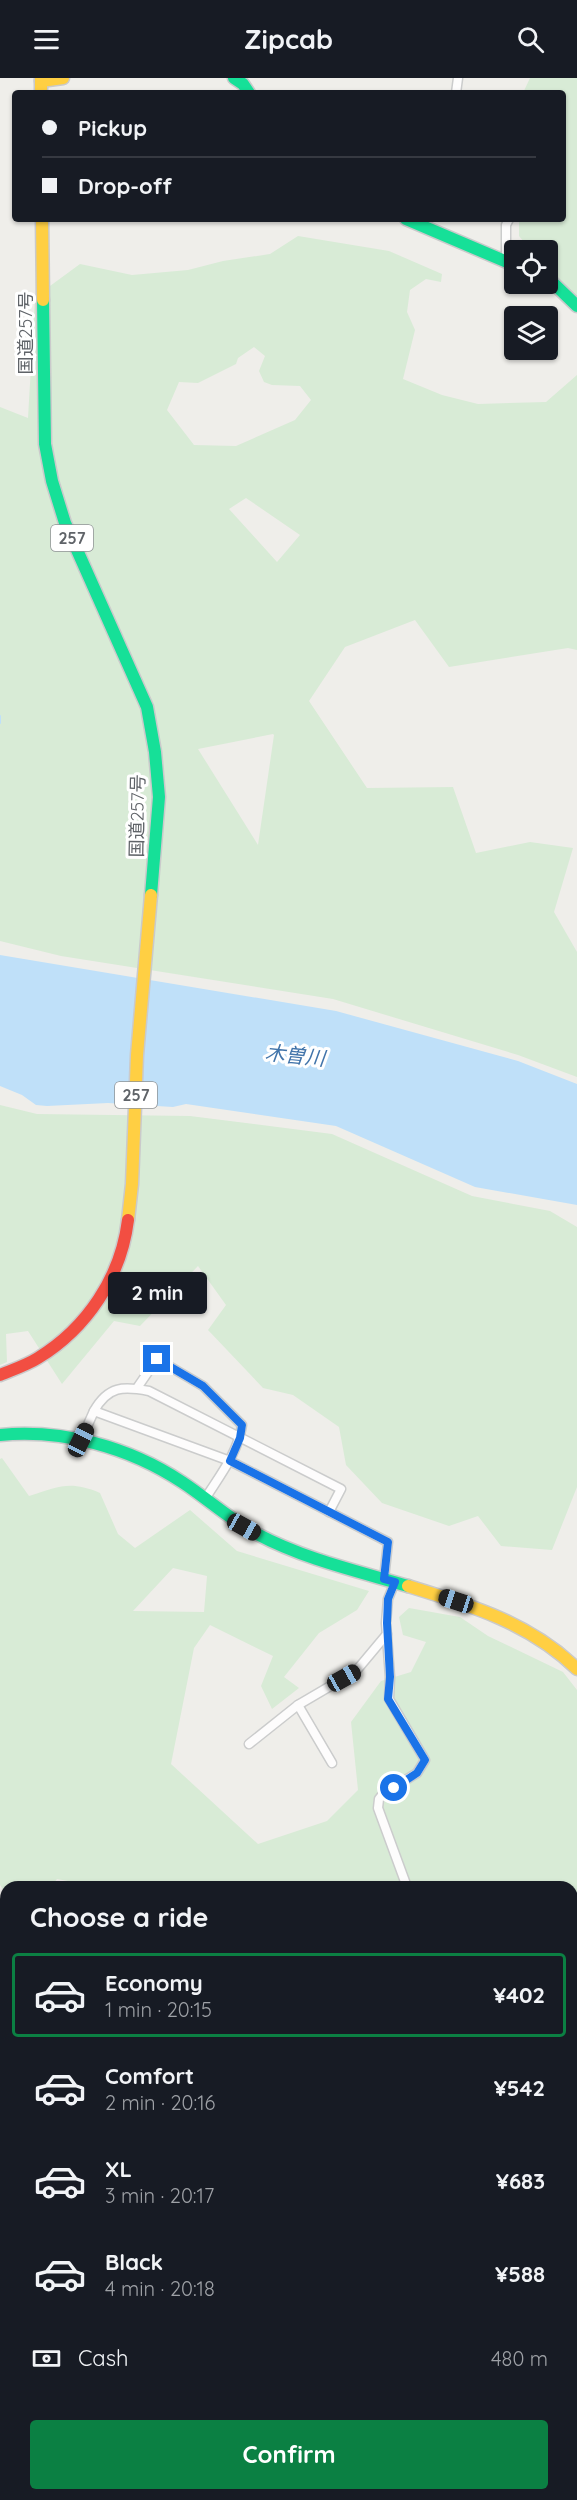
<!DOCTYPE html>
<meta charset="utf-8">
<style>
body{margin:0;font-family:Quicksand,"Noto Sans JP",sans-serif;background:#242831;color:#f1f3f6;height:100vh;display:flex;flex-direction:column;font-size:22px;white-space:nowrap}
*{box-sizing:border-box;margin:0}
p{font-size:20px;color:#9ea1a6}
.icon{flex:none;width:33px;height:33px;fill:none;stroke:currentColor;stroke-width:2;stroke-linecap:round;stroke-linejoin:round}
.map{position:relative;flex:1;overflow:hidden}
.drawer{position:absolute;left:0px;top:1803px;width:578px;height:620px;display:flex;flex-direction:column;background:#171b24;border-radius:18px 18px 0 0;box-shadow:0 2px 4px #0004}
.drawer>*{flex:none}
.top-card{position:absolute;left:12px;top:12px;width:554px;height:132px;border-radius:6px;box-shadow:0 2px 4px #0004;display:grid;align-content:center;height:132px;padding:0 30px;background:#171b24}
.fabs{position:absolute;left:504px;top:162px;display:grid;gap:12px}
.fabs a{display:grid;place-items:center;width:54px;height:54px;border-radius:6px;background:#171b24;box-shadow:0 2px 4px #0004;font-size:30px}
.end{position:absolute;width:27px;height:27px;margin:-14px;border:8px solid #1a73e8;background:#fff;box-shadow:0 0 0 3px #fff}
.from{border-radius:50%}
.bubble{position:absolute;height:42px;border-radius:6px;background:#171b24;box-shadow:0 2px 4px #0004;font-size:20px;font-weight:700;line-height:42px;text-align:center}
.car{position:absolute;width:18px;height:36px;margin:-18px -9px;border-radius:8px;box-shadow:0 0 4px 2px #0007;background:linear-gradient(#222 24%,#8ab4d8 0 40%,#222 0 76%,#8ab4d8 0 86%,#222 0)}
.top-card b{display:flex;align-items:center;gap:21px;height:57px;font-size:22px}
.top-card b+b{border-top:2px solid #363941}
.top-card i{width:15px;height:15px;background:#f1f3f6}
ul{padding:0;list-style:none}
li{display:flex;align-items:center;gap:18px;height:84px;margin:0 12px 9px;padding:0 18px;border:3px solid transparent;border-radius:6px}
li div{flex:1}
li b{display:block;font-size:22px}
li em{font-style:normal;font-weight:700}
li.active{border-color:#0b8043}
li>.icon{width:54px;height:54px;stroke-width:1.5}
h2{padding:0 30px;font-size:27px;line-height:72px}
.pay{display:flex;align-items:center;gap:15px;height:66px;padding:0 30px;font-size:22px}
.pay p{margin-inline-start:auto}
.button{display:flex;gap:12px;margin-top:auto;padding:12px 30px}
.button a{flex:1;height:69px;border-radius:6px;background:#0b8043;color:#fff;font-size:24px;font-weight:700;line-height:69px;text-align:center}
header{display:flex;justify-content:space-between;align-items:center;height:78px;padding:0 30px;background:#171b24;font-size:27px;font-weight:700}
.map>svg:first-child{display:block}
</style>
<header><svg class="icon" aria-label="menu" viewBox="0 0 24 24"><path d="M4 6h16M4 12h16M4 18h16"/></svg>Zipcab<svg class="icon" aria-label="search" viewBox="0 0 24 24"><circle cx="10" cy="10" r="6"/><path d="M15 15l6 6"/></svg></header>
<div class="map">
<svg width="577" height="2422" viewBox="0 0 577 2422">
<rect width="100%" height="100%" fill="#efeeea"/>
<g fill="#d8ebd6" fill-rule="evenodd">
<polygon points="530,0 577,0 577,218 548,191 548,172 524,172 525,165 519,158 519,141 562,141 562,15 523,15"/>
<path d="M298,158L389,173L442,196L441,204L426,201L410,212L407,234L415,252L403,301L442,317L478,326L546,324L577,297V572L568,570L449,589L415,542L345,569L309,623L367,710L453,709L476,775L530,764L573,770L554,834L577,874V999L518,977L333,921L61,878L0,863V329L28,340L35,219L80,186L132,197L188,192L223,183L270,176ZM254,269L265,278L259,293L264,304L272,307L300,308L311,322L295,342L236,368L194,367L167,332L179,304L198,305L236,286L238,280ZM246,420L300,457L277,484L229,431ZM273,656L274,657L258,767L198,671Z"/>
<polygon points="0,1027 37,1036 190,1038 332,1056 472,1118 550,1133 577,1149 577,1409 552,1472 501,1468 478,1438 449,1448 382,1425 346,1387 339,1349 293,1317 263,1310 208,1252 226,1227 198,1188 140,1248 114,1243 62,1306 28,1253 6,1256 7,1284 0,1287"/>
<path d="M2,1380L29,1418C59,1409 69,1402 100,1415L118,1456L135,1470L190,1432L237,1473L369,1513L357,1532L319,1555L284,1599L299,1610L272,1631L261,1608L273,1578L210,1547L194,1570L171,1686L258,1766L327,1743L358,1712L351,1644L381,1603L411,1594L426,1564L403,1557L399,1539L409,1530L460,1539L488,1558L563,1594L577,1612V1897L572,1891V1809H497L495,1807L493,1809H73L68,1803L57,1801L51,1809H6V1816L0,1807V1381ZM173,1490L207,1498L204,1534L133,1533Z"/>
<polygon points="6,1907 6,2416 331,2416 331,2422 0,2422 0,1908"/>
<polygon points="572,1959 577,1963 577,2096 572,2094"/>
<polygon points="577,2362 577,2422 519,2422 517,2417 572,2416 572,2364"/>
</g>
<polygon fill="#bfe0f9" points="0,877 336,933 518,983 577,1006 577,1127 475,1109 336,1048 186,1026 173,1029 108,1025 47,1028 36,1027 22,1017 0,1008"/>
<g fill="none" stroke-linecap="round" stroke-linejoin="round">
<polyline stroke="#bfe0f9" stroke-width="2" points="0,638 0,645"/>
<defs>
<g id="street">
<polyline points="456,15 458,0"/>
<polyline points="506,184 506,147 509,141"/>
<path d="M137,1310L157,1281L203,1308L242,1347C238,1375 220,1397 205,1421"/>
<path d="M94,1333C108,1308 123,1308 149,1313L341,1411L329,1434"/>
<polyline points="81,1362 94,1333 230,1383 388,1464 384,1501"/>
<polyline points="395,1504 388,1521 386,1545 390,1599 389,1621 425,1682 417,1695 383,1716 379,1721 378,1730 407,1809"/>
<polyline points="298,1627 332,1685"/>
<polyline points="249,1666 298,1627 356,1593 387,1556"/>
<polyline points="572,2300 577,2294"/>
<polyline points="383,2416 386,2422"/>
<polyline points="488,2422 492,2416"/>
</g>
<g id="fast">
<polyline points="234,0 243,6 249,15"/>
<polyline points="406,141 514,187"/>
<polyline points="548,200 577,228"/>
<polyline points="43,222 45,366 52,403 65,445 147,629 155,674 159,719 151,817"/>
<path d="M0,1357C63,1351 129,1369 182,1404C208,1421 230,1442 257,1456C304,1481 357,1493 408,1508"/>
</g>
<g id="slow">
<polyline points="41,0 41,15"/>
<polyline points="41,3 63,0"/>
<polyline points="42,141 43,222"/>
<polyline points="128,1142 132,1106 137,977 151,817"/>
<path d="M408,1508C470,1527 530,1545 577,1591"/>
</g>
<path id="jam" d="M0,1297C12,1292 27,1287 38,1280C87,1250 121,1199 128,1142"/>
</defs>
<use href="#street" stroke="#cbcccc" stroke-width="11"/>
<use href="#fast" stroke="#cacacb" stroke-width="15"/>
<use href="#slow" stroke="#cacacb" stroke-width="15"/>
<use href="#jam" stroke="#cacacb" stroke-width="15"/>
<use href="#street" stroke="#fdfcfc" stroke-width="8"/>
<use href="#fast" stroke="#16e098" stroke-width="12"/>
<use href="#slow" stroke="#ffcf43" stroke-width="12"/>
<use href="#jam" stroke="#f24e42" stroke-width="12"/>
</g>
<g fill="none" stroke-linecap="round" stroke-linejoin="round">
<polyline stroke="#1a73e8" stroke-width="8" points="157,1281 203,1308 242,1347 240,1360 230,1383 388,1464 384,1501 395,1504 388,1521 387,1545 390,1599 388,1621 425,1682 417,1695 394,1710"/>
</g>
<g text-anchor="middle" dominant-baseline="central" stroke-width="6" stroke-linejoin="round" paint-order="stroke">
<g fill="#fff" stroke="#8f9295" stroke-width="1.5">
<rect x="51" y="447" width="42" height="26" rx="4.5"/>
<rect x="115" y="1004" width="42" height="26" rx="4.5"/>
</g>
<g font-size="16" font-weight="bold" fill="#5f6368">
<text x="72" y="460">257</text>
<text x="136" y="1017">257</text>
</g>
<g font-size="18" fill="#5f6368" stroke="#fff">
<text transform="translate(25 255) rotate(-90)">国道257号</text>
<text transform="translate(137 738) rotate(-89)">国道257号</text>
</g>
<g font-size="20" font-style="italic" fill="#4174aa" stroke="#fff">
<text transform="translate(295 977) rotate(6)">木曽川</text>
</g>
</g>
</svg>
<div class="fabs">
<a><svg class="icon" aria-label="locate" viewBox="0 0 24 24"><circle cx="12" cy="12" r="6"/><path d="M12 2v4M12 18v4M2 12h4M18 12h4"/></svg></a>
<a><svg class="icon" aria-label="layers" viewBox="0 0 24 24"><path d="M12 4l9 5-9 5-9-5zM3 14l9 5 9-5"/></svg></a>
</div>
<i class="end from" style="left:394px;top:1710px"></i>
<i class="end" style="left:157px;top:1281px"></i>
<div class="bubble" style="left:108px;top:1194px;width:99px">2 min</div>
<i class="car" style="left:81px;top:1362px;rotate:26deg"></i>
<i class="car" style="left:244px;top:1449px;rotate:119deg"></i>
<i class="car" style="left:456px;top:1523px;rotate:288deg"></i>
<i class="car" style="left:344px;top:1600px;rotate:61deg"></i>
<div class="top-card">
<b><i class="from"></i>Pickup</b>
<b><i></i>Drop-off</b>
</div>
<section class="drawer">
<h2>Choose a ride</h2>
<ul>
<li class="active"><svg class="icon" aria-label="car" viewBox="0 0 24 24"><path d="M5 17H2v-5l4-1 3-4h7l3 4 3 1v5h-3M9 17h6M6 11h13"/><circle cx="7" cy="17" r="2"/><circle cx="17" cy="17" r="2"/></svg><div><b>Economy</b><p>1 min · 20:15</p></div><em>¥402</em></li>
<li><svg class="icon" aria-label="car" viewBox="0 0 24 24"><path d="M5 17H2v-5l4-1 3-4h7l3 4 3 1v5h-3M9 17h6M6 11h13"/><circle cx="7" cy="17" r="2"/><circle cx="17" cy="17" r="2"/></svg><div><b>Comfort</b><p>2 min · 20:16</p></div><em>¥542</em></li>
<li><svg class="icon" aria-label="car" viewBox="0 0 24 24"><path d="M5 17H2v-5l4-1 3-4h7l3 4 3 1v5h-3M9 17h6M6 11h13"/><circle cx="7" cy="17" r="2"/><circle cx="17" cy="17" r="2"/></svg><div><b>XL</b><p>3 min · 20:17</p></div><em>¥683</em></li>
<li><svg class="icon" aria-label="car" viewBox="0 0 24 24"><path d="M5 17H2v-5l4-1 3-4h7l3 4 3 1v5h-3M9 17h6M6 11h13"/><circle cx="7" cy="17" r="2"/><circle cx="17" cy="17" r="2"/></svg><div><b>Black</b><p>4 min · 20:18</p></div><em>¥588</em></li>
</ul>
<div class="pay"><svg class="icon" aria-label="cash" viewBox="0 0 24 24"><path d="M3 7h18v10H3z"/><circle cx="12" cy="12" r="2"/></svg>Cash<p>480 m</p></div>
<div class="button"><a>Confirm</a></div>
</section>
</div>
